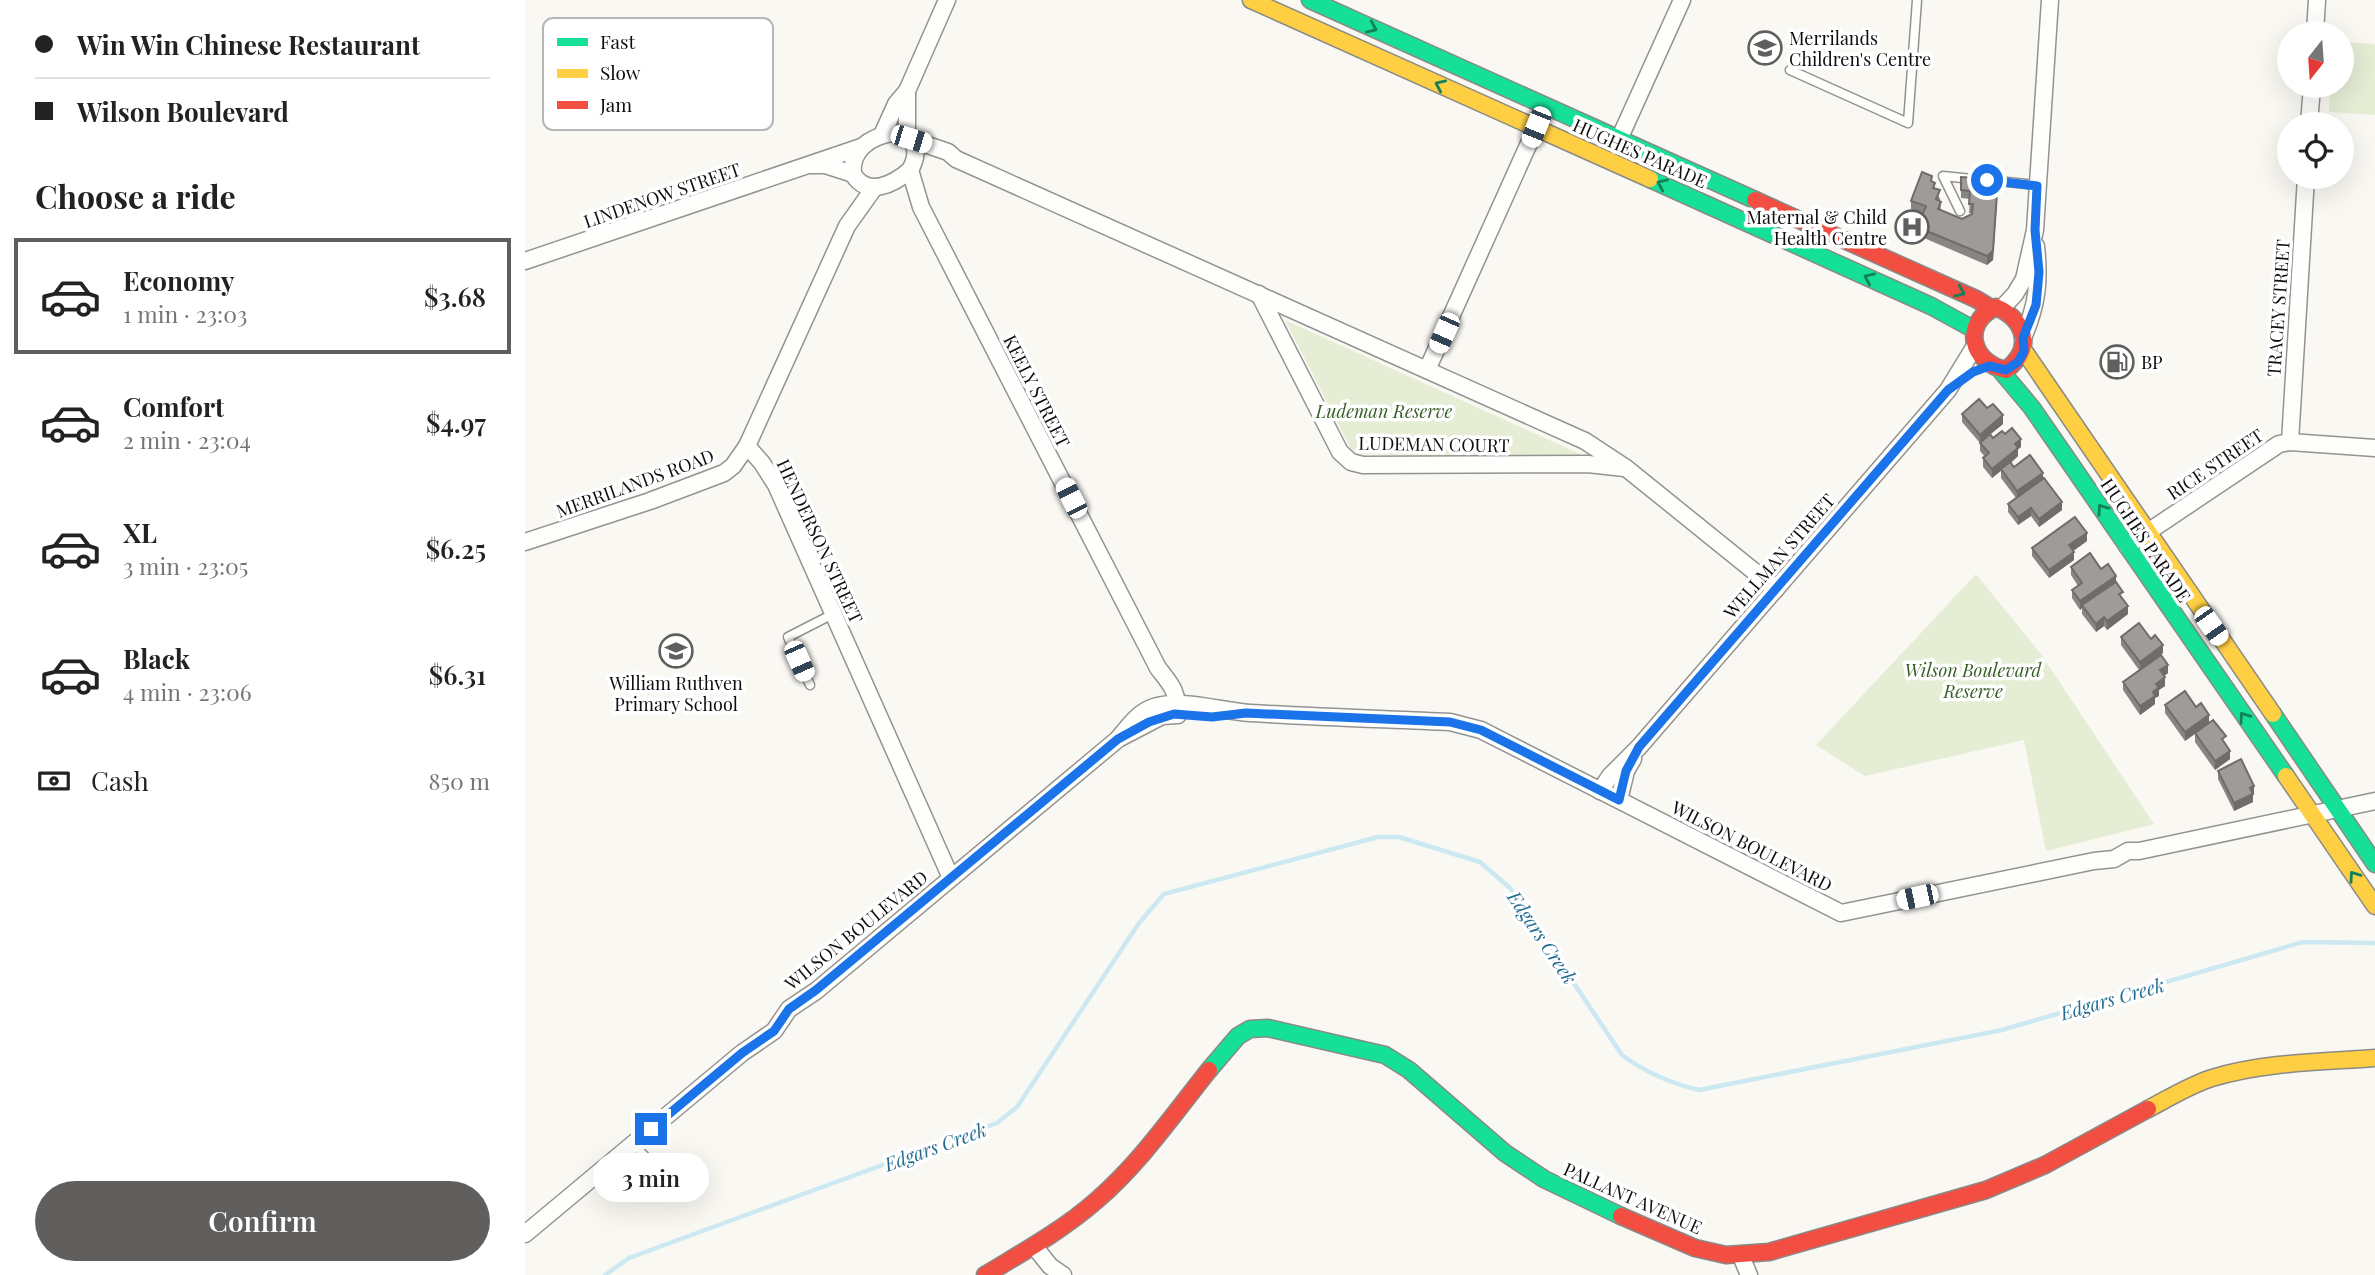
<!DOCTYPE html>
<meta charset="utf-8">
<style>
body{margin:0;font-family:"Playfair Display",serif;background:#f6f6f6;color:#222;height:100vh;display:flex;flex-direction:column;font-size:26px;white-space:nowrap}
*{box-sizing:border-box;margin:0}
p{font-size:23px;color:#767676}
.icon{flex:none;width:38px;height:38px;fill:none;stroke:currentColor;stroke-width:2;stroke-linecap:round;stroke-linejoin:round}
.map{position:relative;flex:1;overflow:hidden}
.details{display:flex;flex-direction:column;background:#fff;width:525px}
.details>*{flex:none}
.top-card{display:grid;align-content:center;height:154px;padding:0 35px;background:#fff}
.needle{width:46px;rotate:197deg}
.tools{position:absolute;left:1752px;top:21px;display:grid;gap:14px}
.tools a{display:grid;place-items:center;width:77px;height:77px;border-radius:50%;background:#fff;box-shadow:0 7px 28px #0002;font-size:35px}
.end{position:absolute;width:32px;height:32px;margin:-16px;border:9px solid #1a73e8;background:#fff;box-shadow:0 0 0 4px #fff}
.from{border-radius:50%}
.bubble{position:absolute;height:49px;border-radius:24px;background:#fff;box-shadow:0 7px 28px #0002;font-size:23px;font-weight:600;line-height:49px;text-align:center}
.car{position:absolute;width:21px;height:42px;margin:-21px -10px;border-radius:9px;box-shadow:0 0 5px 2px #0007;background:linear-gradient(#fff 24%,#345 0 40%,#fff 0 76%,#345 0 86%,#fff 0)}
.top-card b{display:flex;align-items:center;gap:24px;height:66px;font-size:26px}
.top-card b+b{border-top:2px solid #e0e0e0}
.top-card i{width:18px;height:18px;background:#222}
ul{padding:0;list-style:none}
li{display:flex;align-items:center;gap:21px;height:116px;margin:0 14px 10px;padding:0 21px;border:4px solid transparent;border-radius:0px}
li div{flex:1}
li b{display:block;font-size:26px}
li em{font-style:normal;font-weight:600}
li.active{border-color:#605f5e}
li>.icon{width:63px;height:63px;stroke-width:1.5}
h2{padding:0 35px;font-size:32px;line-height:84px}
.pay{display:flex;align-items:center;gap:18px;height:77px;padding:0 35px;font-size:26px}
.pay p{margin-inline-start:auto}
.button{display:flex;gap:14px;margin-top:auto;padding:14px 35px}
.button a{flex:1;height:80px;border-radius:42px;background:#605f5e;color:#fff;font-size:28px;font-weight:600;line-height:80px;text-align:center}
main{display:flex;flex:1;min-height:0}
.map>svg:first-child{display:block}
</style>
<main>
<section class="details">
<div class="top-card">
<b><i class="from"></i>Win Win Chinese Restaurant</b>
<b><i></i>Wilson Boulevard</b>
</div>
<h2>Choose a ride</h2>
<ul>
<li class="active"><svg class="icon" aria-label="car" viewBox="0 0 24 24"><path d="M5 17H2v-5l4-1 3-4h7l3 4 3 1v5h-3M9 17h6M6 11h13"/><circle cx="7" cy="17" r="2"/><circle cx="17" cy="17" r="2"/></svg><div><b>Economy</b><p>1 min · 23:03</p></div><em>$3.68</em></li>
<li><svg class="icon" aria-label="car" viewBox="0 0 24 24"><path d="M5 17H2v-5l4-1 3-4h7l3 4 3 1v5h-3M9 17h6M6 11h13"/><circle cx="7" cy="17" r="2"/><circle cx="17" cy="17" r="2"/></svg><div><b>Comfort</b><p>2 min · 23:04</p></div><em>$4.97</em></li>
<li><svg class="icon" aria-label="car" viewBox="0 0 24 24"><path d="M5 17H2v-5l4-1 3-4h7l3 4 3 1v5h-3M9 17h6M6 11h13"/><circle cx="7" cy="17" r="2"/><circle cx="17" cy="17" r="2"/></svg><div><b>XL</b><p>3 min · 23:05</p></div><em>$6.25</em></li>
<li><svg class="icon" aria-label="car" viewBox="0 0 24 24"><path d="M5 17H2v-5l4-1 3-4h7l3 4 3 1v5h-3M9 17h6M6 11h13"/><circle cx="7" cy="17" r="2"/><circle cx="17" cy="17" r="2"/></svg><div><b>Black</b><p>4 min · 23:06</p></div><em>$6.31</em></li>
</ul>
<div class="pay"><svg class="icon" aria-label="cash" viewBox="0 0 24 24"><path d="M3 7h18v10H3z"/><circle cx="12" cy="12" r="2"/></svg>Cash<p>850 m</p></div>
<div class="button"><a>Confirm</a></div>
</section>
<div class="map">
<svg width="1850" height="1275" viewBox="0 0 1850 1275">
<rect width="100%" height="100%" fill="#faf8f3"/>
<g fill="#e6edd5">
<polygon points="1817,42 1850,44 1850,115 1804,112 1805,86 1816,86"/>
<polygon points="760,320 1064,458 836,454 826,449"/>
<polygon points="1451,574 1516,654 1629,824 1521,851 1499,740 1340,776 1291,745"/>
</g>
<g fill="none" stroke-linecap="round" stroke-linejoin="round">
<path stroke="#cce8f0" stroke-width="4.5" d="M80,1275L104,1258L472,1123L492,1107L614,923L639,894L853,837H874L955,862L985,888L1097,1055C1121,1073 1145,1083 1174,1090L1477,1030L1778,942L1850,943"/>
<defs>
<g id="lane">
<polyline points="1265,70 1383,123 1392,0"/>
<polyline points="1463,180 1512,185"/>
<polyline points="1435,211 1418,176 1447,179"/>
<polyline points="285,685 263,637 308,614"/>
<polyline points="108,1144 143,1180"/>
</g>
<g id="street">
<polyline points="1790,33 1792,0"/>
<polyline points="382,91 382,136"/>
<polyline points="1784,124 1787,86"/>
<path d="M367,133C390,134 396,151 385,170C369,184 342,198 328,174C325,150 345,137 367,133Z"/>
<polyline points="357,135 371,104 382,91 422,0"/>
<polyline points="385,139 423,152 431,159 1060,441 1101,468 1251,589"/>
<polyline points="1091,146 1157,0"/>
<polyline points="286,165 300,165 328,174"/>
<path d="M385,170L396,207L633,668C643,681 656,694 650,712"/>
<polyline points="349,188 322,226 222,446 237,463 251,485 426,878"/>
<polyline points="0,261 336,147"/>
<polyline points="734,294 815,452 826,462 838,465 1063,464 1099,468"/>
<polyline points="1476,309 1490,294 1499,279 1510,230 1525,0"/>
<path d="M1498,338C1512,305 1515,282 1511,246"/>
<polyline points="902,370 1014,121"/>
<polyline points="1765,442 1781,177"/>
<polyline points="0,542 125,501 199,473 208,466 222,446"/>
<polyline points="1602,546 1754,444 1765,442 1850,448"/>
<path d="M593,739C603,727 613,712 629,707C660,698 694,711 725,713C792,717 858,719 925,722L956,730L1316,913L1569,861L1589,859L1603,851H1614L1850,801"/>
<polyline points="1075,791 1085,776 1114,747 1423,390 1450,346"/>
<polyline points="1094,800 1101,771 1108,759"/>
<polyline points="0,1234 217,1053 249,1031 264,1009 291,991 593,739 637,716 653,715"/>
<polyline points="509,1246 525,1266 538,1275"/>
<polyline points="1216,1256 1224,1275"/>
</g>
<g id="fast">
<polyline points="785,0 1230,200"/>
<polyline points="1125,179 1406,306 1448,329"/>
<polyline points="1476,371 1507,408 1761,776"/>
<polyline points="1748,714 1850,864"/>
<polyline points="684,1070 713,1036 725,1029 743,1028 860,1055 884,1070 980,1153 1019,1179 1096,1216"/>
</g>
<g id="slow">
<polyline points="726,0 1125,179"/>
<polyline points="1499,351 1748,714"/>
<polyline points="1761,776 1850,906"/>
<path d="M1623,1109C1644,1098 1665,1085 1687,1078C1739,1062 1796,1062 1850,1058"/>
</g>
<g id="jam">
<polyline points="1230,200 1451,299 1466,308"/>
<path d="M1471,307C1501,320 1509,349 1481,370C1446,363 1436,323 1471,307Z"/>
<polyline points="1096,1216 1170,1248 1201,1255 1244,1252 1461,1190 1520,1165 1623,1109"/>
<path d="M460,1275C498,1252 538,1230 572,1200C615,1163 648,1115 684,1070"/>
</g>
</defs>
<use href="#lane" stroke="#949391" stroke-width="11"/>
<use href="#street" stroke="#949391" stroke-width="19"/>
<use href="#fast" stroke="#8a8987" stroke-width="19"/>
<use href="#slow" stroke="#8a8987" stroke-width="19"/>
<use href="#jam" stroke="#8a8987" stroke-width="19"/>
<use href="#lane" stroke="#fefefd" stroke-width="8"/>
<use href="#street" stroke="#fefefd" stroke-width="16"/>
<use href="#fast" stroke="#16e098" stroke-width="16"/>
<use href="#slow" stroke="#ffcf43" stroke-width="16"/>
<use href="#jam" stroke="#f24e42" stroke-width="16"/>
</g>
<g fill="#888583">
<polygon points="1436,177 1473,188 1468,260 1462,265 1392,235 1392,227 1398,214 1386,209 1386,201 1407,181 1415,199 1416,211 1437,219 1447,214 1447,213 1444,213 1445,199 1436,198"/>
<polygon points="1462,408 1478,424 1465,434 1468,438 1480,434 1496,447 1493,449 1493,456 1486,463 1489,467 1518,479 1537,510 1514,527 1506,516 1493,525 1483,512 1483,504 1491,498 1476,478 1476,471 1467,478 1458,467 1458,458 1460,457 1455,451 1455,443 1437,422 1437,414"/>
<polygon points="1562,541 1548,551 1549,560 1524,578 1507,556 1507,548"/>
<polygon points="1546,567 1576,569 1591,582 1603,614 1582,630 1579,626 1571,632 1557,614 1557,608 1555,610 1547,598 1547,590 1553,586 1546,575"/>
<polygon points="1596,637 1638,653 1619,667 1643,673 1639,676 1640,686 1634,690 1634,696 1630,698 1630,704 1615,715 1598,690 1598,682 1614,670 1596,645"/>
<polygon points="1640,705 1671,707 1701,745 1705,759 1690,770 1670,742 1670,734 1660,741 1640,713"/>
<polygon points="1693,771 1729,794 1728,795 1728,802 1709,811 1693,779"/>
</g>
<g fill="#6f6c6a">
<polygon points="1473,179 1468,260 1462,265 1462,256"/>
<polygon points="1478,415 1478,424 1455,443 1455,435"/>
<polygon points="1496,439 1496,447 1493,449 1493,456 1467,478 1467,469 1490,444"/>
<polygon points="1518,473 1518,481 1492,500 1492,491"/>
<polygon points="1537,502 1537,510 1514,527 1514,519"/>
<polygon points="1506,508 1506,516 1493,525 1493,517"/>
<polygon points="1562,533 1562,541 1544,554 1544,545"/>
<polygon points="1549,552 1549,560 1524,578 1524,570"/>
<polygon points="1591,576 1591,585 1557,605 1557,608 1555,610 1555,601"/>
<polygon points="1603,606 1603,614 1582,630 1582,621"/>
<polygon points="1579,617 1579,626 1571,632 1571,624"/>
<polygon points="1638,645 1638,653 1615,670 1615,662"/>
<polygon points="1643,665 1643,673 1635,679 1635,670"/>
<polygon points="1640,677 1640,686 1634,690 1634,696 1630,698 1630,704 1615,715 1615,706 1628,692 1631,684"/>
<polygon points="1684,715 1684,723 1660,741 1660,732"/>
<polygon points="1705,751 1705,759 1690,770 1690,761"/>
<polygon points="1729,786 1729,794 1728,795 1728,802 1709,811 1709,803 1725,788"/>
</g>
<g fill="#9e9b98" stroke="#6f6c6a" stroke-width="2">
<polygon points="1397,172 1407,176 1406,181 1410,183 1408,188 1415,190 1411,199 1416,202 1413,209 1437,219 1447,214 1448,204 1444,204 1445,191 1436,190 1436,177 1473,179 1468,251 1462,256 1392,227 1401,206 1386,201"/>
<polygon points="1454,399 1462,408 1468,404 1478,415 1455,435 1437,414"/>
<polygon points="1487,428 1496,439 1490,444 1493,448 1467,469 1458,458 1464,453 1455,443 1465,434 1468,438 1477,431 1480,434"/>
<polygon points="1505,455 1518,473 1492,491 1476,469 1485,462 1489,467"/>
<polygon points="1519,478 1537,502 1514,519 1506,508 1493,517 1483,504"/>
<polygon points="1550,517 1562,533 1544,545 1549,552 1524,570 1507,548"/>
<polygon points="1565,553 1576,569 1583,564 1591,576 1555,601 1547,590 1557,583 1546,567"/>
<polygon points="1591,582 1598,592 1594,594 1603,606 1582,621 1579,617 1571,624 1557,605"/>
<polygon points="1614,623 1626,639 1630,635 1638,645 1615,662 1596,637"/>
<polygon points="1636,655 1643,665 1635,670 1640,677 1631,684 1634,687 1628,692 1630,696 1615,706 1598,682"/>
<polygon points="1660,691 1671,707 1676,703 1684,715 1660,732 1640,705"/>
<polygon points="1688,720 1701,736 1697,739 1705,751 1690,761 1670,733"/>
<polygon points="1716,759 1729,786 1725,788 1728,794 1709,803 1693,771"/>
</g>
<defs><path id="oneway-chevron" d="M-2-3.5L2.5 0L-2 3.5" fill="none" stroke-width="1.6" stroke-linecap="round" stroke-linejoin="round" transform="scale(1.75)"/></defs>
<g stroke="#128159">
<use href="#oneway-chevron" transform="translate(847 28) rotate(24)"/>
<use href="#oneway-chevron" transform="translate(915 85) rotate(-156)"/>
<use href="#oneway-chevron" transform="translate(1137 184) rotate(-156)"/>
<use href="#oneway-chevron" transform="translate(1344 278) rotate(-156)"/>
<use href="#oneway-chevron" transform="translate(1435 292) rotate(24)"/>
<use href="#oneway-chevron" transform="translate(1577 509) rotate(-125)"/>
<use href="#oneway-chevron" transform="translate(1719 717) rotate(-125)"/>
<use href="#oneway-chevron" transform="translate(1829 876) rotate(-125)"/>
</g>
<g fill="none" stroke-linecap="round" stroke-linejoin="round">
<polyline stroke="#1a73e8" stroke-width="9" points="126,1129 217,1053 249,1031 264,1009 291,990 593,739 624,722 649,714 687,717 721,713 925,722 956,730 1094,800 1101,771 1114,747 1423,390 1448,372 1464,366 1481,370 1493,362 1499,351 1498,338 1511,305 1514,272 1510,230 1512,186 1462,180"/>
</g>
<defs>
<symbol id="school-ring" viewBox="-11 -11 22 22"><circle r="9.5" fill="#fff" stroke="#605f5e" stroke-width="1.5"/><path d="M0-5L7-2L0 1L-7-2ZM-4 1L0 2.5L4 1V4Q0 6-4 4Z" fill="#605f5e"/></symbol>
<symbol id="hospital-ring" viewBox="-11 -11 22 22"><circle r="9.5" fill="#fff" stroke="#605f5e" stroke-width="1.5"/><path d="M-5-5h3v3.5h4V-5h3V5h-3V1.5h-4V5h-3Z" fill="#605f5e"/></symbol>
<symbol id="fuel-ring" viewBox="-11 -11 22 22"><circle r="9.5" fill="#fff" stroke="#605f5e" stroke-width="1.5"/><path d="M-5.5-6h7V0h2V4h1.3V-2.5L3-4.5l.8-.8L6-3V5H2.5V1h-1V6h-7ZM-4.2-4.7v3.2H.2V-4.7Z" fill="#605f5e"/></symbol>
</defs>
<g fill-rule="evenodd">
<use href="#school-ring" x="1221" y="29" width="38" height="38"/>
<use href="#hospital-ring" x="1368" y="208" width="38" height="38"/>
<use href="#fuel-ring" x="1573" y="343" width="38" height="38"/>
<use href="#school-ring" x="132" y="632" width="38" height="38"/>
</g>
<g text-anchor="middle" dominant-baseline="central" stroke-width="7" stroke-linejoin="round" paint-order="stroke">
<g font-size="18" fill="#0d0d0d" stroke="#fff" text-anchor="start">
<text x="1264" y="38">Merrilands<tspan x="1264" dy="21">Children's Centre</tspan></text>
<text x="1362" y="217" text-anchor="end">Maternal &amp; Child<tspan x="1362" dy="21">Health Centre</tspan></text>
<text x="1616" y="362">BP</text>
<text x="151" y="683" text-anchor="middle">William Ruthven<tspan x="151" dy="21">Primary School</tspan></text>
</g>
<g font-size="18" fill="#0d0d0d" stroke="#fff">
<text transform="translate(1115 153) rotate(24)">HUGHES PARADE</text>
<text transform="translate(137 195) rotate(-19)">LINDENOW STREET</text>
<text transform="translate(1753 308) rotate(-86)">TRACEY STREET</text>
<text transform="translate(512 391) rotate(63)">KEELY STREET</text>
<text transform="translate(909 444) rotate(1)">LUDEMAN COURT</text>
<text transform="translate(1690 464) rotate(-34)">RICE STREET</text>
<text transform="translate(110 483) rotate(-20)">MERRILANDS ROAD</text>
<text transform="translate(1621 540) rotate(56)">HUGHES PARADE</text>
<text transform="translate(295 541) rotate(65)">HENDERSON STREET</text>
<text transform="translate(1254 556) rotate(-49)">WELLMAN STREET</text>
<text transform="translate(1227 846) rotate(27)">WILSON BOULEVARD</text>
<text transform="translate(331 930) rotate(-39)">WILSON BOULEVARD</text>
<text transform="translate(1108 1198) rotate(24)">PALLANT AVENUE</text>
</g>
<g font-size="18" font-style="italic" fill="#365e25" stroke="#fff">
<text x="859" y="411">Ludeman Reserve</text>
<text x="1448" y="670">Wilson Boulevard<tspan x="1448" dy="21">Reserve</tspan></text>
</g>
<g font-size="19" font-style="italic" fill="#246d92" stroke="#fff">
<text transform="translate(1018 937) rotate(56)">Edgars Creek</text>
<text transform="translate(1587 998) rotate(-16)">Edgars Creek</text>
<text transform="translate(410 1146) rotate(-20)">Edgars Creek</text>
</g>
</g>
<rect x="18" y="18" width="230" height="112" rx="10" fill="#fff" stroke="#b6b6b6" stroke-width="2"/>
<rect x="32" y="38" width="31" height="8" fill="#16e098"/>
<rect x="32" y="69" width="31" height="9" fill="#ffcf43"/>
<rect x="32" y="101" width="31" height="8" fill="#f24e42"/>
<g font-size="19" fill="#0d0d0d">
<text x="75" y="49">Fast</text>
<text x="75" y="80">Slow</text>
<text x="75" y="112">Jam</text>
</g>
</svg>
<div class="tools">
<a><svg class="needle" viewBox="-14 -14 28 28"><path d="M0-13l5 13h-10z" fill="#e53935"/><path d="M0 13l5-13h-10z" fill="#767676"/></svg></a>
<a><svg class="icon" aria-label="locate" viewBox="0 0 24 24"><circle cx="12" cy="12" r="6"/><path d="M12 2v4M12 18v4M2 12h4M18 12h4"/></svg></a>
</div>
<i class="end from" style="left:1462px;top:180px"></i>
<i class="end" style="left:126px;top:1129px"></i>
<div class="bubble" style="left:68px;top:1153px;width:116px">3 min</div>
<i class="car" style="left:1011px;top:127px;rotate:202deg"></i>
<i class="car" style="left:386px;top:139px;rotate:107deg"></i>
<i class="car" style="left:919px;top:333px;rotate:204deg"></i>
<i class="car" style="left:546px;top:498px;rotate:333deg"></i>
<i class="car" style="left:1686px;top:626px;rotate:145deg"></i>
<i class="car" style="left:274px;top:661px;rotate:156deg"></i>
<i class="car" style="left:1392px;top:897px;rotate:258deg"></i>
</div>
</main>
